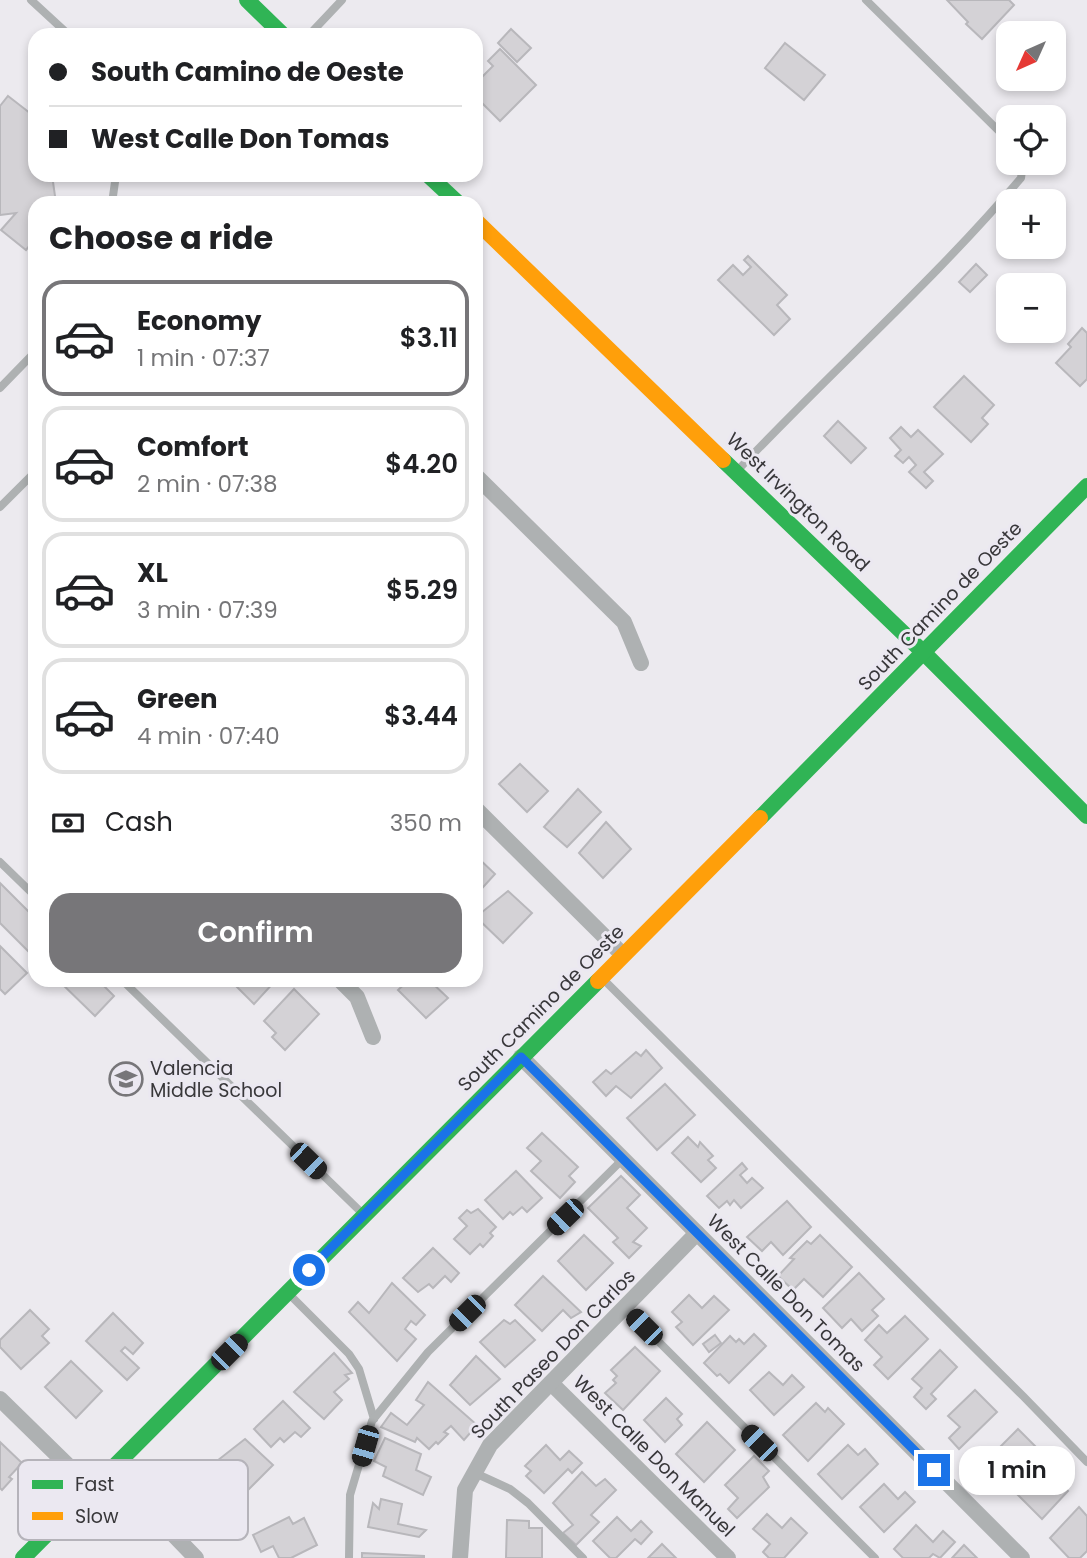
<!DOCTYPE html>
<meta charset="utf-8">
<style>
body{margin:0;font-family:Poppins,sans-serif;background:#f6f6f6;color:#202124;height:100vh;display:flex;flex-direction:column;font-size:26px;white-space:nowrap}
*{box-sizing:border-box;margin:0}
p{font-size:23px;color:#757577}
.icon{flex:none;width:38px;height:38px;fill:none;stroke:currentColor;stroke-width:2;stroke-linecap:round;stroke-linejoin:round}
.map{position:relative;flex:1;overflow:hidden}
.side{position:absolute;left:28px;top:196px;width:455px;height:791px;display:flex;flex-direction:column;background:#fff;border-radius:21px;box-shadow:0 4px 10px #0003}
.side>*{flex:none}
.hud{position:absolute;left:28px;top:28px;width:455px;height:154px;border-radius:21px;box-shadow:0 4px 10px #0003;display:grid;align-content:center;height:154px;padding:0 21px;background:#fff}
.needle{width:46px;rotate:225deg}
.controls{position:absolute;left:996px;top:21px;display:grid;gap:14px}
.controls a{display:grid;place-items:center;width:70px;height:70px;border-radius:14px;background:#fff;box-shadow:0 4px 10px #0003;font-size:35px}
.end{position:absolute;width:32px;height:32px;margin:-16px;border:9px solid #1a73e8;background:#fff;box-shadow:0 0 0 4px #fff}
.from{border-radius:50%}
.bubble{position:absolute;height:49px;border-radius:21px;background:#fff;box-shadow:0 4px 10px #0003;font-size:23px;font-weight:600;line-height:49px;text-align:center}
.car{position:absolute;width:21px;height:42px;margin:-21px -10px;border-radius:9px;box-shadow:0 0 5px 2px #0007;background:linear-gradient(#222 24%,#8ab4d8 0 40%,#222 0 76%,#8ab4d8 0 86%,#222 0)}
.hud b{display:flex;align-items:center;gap:24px;height:66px;font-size:26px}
.hud b+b{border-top:2px solid #e0e0e0}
.hud i{width:18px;height:18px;background:#202124}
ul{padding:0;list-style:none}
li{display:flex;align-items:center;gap:21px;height:116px;margin:0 14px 10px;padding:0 7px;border:4px solid #e0e0e0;border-radius:21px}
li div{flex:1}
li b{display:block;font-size:26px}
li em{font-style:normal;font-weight:600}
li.on{border-color:#777679}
li>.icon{width:63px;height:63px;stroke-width:1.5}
h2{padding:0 21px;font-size:32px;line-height:84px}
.pay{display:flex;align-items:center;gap:18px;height:77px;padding:0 21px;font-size:26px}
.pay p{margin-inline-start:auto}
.cta{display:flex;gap:14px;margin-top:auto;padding:14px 21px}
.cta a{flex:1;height:80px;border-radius:21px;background:#777679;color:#fff;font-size:28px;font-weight:600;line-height:80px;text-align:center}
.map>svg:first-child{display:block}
</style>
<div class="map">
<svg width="1087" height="1558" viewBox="0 0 1087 1558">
<rect width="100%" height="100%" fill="#eceaef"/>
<g fill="#d4d2d6" stroke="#b8b7bb" stroke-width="2">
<polygon points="947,0 1009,0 1014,5 982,39 966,24 968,22"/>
<polygon points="511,29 531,48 517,62 498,43"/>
<polygon points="785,43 825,75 804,100 765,68"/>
<polygon points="500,49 536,85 500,121 476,97 476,83 493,66 488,61"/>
<polygon points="8,96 35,117 35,175 52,175 56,203 35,203 35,239 26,250 1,230 16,213 0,215 0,106"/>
<polygon points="748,256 787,295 777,305 790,319 774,335 718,280 733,265 743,275 751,267 744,260"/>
<polygon points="976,264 987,275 970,292 959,282"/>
<polygon points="1082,328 1087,333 1087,379 1080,386 1056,363 1071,347 1068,344"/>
<polygon points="964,376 994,405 982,418 988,424 971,442 934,407"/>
<polygon points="838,421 866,448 851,463 824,436"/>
<polygon points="901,427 911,437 918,430 943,454 924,472 933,481 926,488 909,472 916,465 909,457 903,463 895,456 901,450 890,438"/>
<polygon points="520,764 548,791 527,812 499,784"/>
<polygon points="578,789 601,812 567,847 544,827"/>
<polygon points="606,822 631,849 603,878 579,853"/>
<polygon points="476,856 495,874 476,895"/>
<polygon points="0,883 35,918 35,958 0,923"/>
<polygon points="508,891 532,913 503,943 476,917"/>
<polygon points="0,946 27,973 5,994 0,989"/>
<polygon points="58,980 98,980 114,996 95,1016"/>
<polygon points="230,980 276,980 254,1004"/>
<polygon points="409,980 429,980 448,998 426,1018 398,990"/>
<polygon points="294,989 319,1014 285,1050 272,1037 276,1033 264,1021"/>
<polygon points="646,1050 662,1068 631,1098 616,1086 606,1096 593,1082 606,1070 611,1074 636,1052 641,1056"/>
<polygon points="665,1084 695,1115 657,1150 627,1118"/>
<polygon points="542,1133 578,1167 569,1176 575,1182 560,1198 531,1171 541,1161 527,1148"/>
<polygon points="688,1137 698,1147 700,1142 713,1156 708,1160 716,1168 701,1182 672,1153"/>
<polygon points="742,1163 747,1169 740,1175 747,1183 752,1178 763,1188 741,1208 734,1200 730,1205 727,1201 719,1208 707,1196"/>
<polygon points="516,1171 542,1198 527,1212 522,1207 513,1215 510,1212 503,1219 485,1200"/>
<polygon points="621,1176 640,1195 627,1208 647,1228 633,1242 641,1246 629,1258 613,1242 618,1238 588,1208"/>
<polygon points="787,1201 811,1227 783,1255 771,1242 762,1251 747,1237"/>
<polygon points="478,1209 496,1227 490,1233 493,1236 483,1247 480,1244 470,1254 454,1239 467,1226 459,1218 467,1210 471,1213"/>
<polygon points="584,1235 613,1263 586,1290 558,1261"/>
<polygon points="820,1235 852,1267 823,1297 804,1279 793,1290 778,1276 794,1259 790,1258 807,1241 811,1244"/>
<polygon points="433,1248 459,1273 451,1282 445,1276 433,1288 429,1284 418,1292 403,1278"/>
<polygon points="859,1273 884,1299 872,1310 878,1316 862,1331 851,1319 842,1328 823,1308"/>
<polygon points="543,1276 581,1312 571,1318 563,1310 542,1331 515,1305"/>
<polygon points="392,1283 425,1315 416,1325 411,1321 405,1329 416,1339 397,1361 349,1312 358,1302 369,1313"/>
<polygon points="689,1295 702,1308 714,1296 729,1310 693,1345 676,1327 682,1322 672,1312"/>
<polygon points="30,1310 49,1329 42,1336 49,1343 21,1369 0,1347 0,1340"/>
<polygon points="113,1313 143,1343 133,1354 125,1347 121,1351 139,1368 127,1380 86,1341"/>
<polygon points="905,1316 928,1339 888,1379 874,1365 882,1357 865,1340 879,1325 887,1333"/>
<polygon points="504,1320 510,1324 515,1320 535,1340 505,1367 480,1342"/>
<polygon points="754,1334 766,1346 729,1383 720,1374 717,1376 704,1363 730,1336 736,1342 739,1339 744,1344"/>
<polygon points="715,1335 721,1343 709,1352 703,1344"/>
<polygon points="635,1347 660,1371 623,1410 605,1393 616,1383 613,1380 617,1376 611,1370"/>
<polygon points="940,1350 957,1367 931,1394 936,1399 926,1409 914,1397 922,1388 912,1379"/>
<polygon points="334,1353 352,1373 345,1375 349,1379 334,1392 342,1400 324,1419 294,1392"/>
<polygon points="476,1356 500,1379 470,1405 450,1385"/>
<polygon points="71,1361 102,1391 76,1418 45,1387"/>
<polygon points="769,1372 783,1385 792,1375 804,1387 774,1415 750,1390"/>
<polygon points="428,1382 477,1425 464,1440 451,1426 444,1432 448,1434 438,1444 436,1442 429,1449 417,1438 415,1442 381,1427 391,1413 407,1425 424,1405 416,1400"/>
<polygon points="975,1390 997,1412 959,1449 949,1438 960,1427 948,1416"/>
<polygon points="666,1398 682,1414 677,1419 682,1425 665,1442 644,1420"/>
<polygon points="283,1401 310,1428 301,1437 295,1432 284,1442 280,1438 271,1447 254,1429"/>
<polygon points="816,1403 825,1412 828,1408 844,1424 808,1461 783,1435"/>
<polygon points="707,1422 735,1450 704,1482 676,1454"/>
<polygon points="1018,1429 1038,1449 999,1488 991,1480 998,1473 989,1464 996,1456 993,1454"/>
<polygon points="385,1438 421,1454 416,1470 431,1477 423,1495 383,1476 386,1467 374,1461"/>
<polygon points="245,1439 273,1465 243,1495 213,1464"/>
<polygon points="0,1442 22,1463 9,1477 12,1479 2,1490 0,1488"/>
<polygon points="546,1445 560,1460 569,1451 582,1463 572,1473 568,1469 544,1493 526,1476 531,1471 525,1466"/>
<polygon points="848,1445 858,1455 865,1449 878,1464 842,1499 818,1474"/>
<polygon points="754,1456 769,1471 763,1477 769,1487 737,1518 728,1509 738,1498 725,1485"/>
<polygon points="1041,1463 1068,1491 1042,1519 1014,1491"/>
<polygon points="582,1472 596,1486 605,1479 616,1490 591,1515 599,1522 576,1545 563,1533 573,1525 553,1503"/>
<polygon points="884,1484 898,1499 905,1492 915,1502 884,1532 860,1507"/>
<polygon points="381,1499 402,1504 398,1524 426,1530 419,1537 368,1527 373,1503 379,1509"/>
<polygon points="1079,1507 1087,1516 1087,1551 1080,1558 1069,1558 1050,1538"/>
<polygon points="767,1514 782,1528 791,1518 807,1533 784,1558 769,1558 763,1552 770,1544 753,1529"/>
<polygon points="289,1517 293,1524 304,1518 317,1545 291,1558 279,1558 273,1546 261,1552 253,1535"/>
<polygon points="617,1517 631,1531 641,1521 652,1532 641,1544 635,1539 616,1558 610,1558 593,1541"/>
<polygon points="507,1520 529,1521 529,1528 542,1528 542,1558 506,1558"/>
<polygon points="916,1525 933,1542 943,1531 955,1542 940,1558 933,1554 929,1558 903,1558 894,1549"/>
<polygon points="662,1544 676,1558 648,1558"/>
<polygon points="964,1545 977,1558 952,1558"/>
<polygon points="362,1553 424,1556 424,1558 362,1558"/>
</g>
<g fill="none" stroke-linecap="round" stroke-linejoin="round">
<g stroke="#aeb1b2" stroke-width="8">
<polyline points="31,0 69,35"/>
<polyline points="866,0 1008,140"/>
<polyline points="309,35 342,0"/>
<polyline points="112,203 116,175"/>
<polyline points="0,388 35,352"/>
<path d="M738,470C831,371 934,281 1021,178L1023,163"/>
<polyline points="0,507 35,472"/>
<polyline points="0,862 35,896"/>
<polyline points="122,980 363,1214"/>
<polyline points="604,980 1023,1396 1087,1462"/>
<polyline points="289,1294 349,1354 359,1369 374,1419"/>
<polyline points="625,1308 875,1558"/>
<polyline points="475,1473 510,1489 528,1503 583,1558"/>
<polyline points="349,1558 350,1495 372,1421 428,1352 623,1159"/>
</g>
<g stroke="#aeb1b2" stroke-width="16">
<polyline points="476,476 624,622 641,663"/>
<polyline points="476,809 623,955"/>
<polyline points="340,980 357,997 373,1037"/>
<polyline points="521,1057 1022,1558"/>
<polyline points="551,1383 728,1558"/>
<polyline points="0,1399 92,1489"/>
<polyline points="111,1470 196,1558"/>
<polyline points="460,1558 465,1490 490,1445 697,1233"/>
</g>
<g stroke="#30b455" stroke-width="16">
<polyline points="247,0 283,35"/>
<polyline points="428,175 458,203"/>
<polyline points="723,460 924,653 1087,816"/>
<polyline points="760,818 1087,486"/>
<polyline points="23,1558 598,981"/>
</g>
<g stroke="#ff9f0a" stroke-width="16">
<polyline points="476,221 723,460"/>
<polyline points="598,981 760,818"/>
</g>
</g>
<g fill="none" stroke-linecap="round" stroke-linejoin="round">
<polyline stroke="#1a73e8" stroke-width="9" points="309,1270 521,1057 934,1470"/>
</g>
<defs>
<symbol id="school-ring" viewBox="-11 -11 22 22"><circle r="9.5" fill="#ebe8f1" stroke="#777679" stroke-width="1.5"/><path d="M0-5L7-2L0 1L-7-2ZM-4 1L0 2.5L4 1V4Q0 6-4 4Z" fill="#777679"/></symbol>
</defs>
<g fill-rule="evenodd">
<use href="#school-ring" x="107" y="1060" width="38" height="38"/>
</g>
<g text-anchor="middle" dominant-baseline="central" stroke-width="6" stroke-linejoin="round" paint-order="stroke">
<g font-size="19" fill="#38373a" stroke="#ebe8f1">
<text transform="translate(798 502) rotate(44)">West Irvington Road</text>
<text transform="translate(940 606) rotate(-46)">South Camino de Oeste</text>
<text transform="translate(541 1008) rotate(-45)">South Camino de Oeste</text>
<text transform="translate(786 1293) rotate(45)">West Calle Don Tomas</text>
<text transform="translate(553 1354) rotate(-46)">South Paseo Don Carlos</text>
<text transform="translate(654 1456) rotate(45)">West Calle Don Manuel</text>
</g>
<g font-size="19" fill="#38373a" stroke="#ebe8f1" text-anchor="start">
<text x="150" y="1068">Valencia<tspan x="150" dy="22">Middle School</tspan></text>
</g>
</g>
<rect x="18" y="1460" width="230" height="80" rx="10" fill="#ebe8f1" stroke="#b5b3ba" stroke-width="2"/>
<rect x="32" y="1480" width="31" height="9" fill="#30b455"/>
<rect x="32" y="1512" width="31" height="8" fill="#ff9f0a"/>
<g font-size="19" fill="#38373a">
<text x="75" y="1491">Fast</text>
<text x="75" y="1523">Slow</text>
</g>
</svg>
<div class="controls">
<a><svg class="needle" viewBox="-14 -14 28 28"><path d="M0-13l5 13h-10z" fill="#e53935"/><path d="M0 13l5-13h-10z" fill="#757577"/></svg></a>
<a><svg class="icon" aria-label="locate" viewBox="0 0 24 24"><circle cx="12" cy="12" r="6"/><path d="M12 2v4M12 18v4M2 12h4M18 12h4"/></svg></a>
<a>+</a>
<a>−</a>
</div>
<i class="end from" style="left:309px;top:1270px"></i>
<i class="end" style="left:934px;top:1470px"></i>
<div class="bubble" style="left:959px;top:1446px;width:116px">1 min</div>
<i class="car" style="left:308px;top:1161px;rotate:134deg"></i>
<i class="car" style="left:565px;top:1217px;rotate:226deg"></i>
<i class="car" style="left:467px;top:1313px;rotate:225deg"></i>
<i class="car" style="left:644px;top:1327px;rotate:315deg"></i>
<i class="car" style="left:229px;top:1352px;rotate:45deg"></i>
<i class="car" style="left:759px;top:1443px;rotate:315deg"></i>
<i class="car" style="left:365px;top:1446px;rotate:196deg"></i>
<div class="hud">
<b><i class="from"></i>South Camino de Oeste</b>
<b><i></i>West Calle Don Tomas</b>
</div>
<section class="side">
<h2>Choose a ride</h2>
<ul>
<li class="on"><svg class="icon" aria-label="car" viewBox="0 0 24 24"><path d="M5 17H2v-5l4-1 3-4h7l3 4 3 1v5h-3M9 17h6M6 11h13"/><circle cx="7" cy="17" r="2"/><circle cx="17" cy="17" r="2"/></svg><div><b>Economy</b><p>1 min · 07:37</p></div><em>$3.11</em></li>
<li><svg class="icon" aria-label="car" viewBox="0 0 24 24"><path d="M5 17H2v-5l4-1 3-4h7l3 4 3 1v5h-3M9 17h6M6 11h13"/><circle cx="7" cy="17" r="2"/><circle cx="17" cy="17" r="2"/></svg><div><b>Comfort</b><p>2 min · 07:38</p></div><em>$4.20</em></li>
<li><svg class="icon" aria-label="car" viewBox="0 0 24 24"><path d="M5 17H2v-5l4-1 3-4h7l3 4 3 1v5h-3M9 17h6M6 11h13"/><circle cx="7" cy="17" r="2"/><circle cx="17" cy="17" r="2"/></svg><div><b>XL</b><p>3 min · 07:39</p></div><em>$5.29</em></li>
<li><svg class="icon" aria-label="car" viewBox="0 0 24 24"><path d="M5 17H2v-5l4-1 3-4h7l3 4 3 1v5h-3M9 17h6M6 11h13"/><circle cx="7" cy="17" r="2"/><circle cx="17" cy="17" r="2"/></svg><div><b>Green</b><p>4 min · 07:40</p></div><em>$3.44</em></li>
</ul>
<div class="pay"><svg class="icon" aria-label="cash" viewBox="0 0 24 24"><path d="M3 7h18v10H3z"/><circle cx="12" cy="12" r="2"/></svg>Cash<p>350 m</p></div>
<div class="cta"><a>Confirm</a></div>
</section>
</div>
